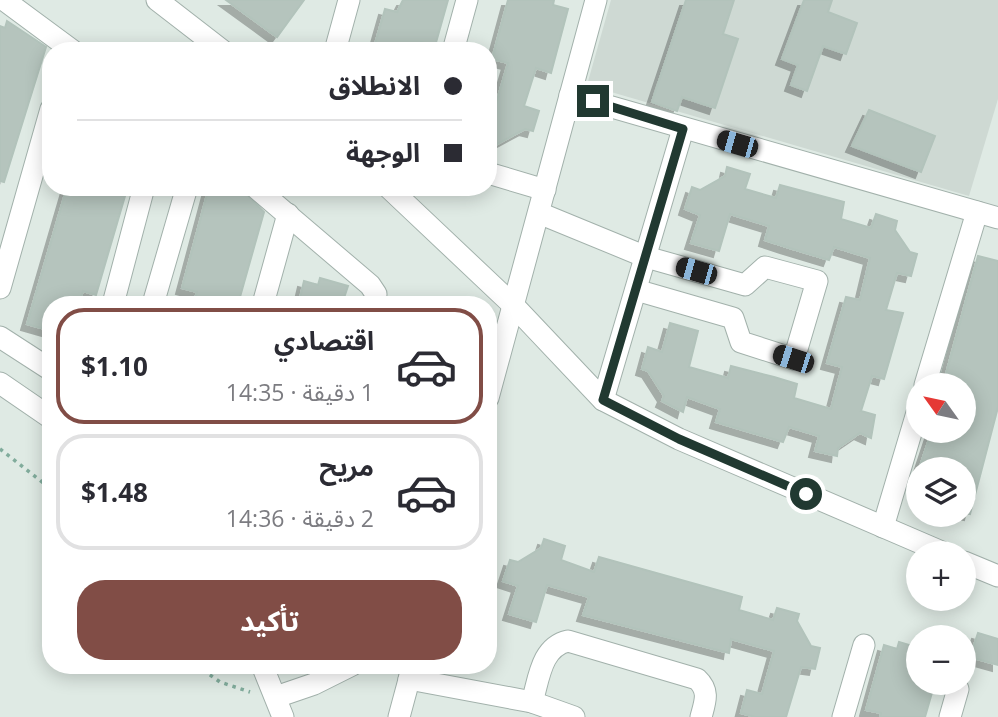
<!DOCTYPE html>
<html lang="ar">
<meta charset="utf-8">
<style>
body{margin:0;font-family:"Open Sans","Noto Sans Arabic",sans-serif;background:#f2f2f3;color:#2b2b33;direction:rtl;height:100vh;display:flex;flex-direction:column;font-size:26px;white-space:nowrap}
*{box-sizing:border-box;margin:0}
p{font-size:23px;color:#7c7c81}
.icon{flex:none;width:38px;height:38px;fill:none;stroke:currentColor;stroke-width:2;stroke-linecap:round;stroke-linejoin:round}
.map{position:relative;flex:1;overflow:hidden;direction:ltr}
.sheet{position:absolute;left:42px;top:296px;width:455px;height:378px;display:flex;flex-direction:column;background:#fff;border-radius:28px;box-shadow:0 4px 18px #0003;direction:rtl}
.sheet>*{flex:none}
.guide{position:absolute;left:42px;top:42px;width:455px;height:154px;border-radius:28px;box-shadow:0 4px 18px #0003;direction:rtl;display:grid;align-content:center;height:154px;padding:0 35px;background:#fff}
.needle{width:46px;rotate:303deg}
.buttons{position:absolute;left:906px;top:373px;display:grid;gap:14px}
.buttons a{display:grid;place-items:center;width:70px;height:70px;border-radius:50%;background:#fff;box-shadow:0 4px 18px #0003;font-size:35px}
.end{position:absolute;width:32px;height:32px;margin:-16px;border:9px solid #213931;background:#fff;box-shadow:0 0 0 4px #fff}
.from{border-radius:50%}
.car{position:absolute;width:21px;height:42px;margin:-21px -10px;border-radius:9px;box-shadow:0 0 5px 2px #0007;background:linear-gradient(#222 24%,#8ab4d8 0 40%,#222 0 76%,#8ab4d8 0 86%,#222 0)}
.guide b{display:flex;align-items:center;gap:24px;height:66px;font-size:26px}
.guide b+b{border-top:2px solid #e1e1e2}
.guide i{width:18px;height:18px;background:#2b2b33}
ul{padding:12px 0 0;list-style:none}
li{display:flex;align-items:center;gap:21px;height:116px;margin:0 14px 10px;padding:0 21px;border:4px solid #e1e1e2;border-radius:28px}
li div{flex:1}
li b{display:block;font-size:26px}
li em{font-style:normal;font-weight:700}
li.selected{border-color:#814d46}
li>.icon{width:63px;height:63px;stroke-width:1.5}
.cta{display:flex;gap:14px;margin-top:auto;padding:14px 35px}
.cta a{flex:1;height:80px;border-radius:28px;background:#814d46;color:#fff;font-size:28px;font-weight:700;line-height:80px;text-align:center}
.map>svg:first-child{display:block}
</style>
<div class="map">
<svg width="998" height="717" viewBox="0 0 998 717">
<defs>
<filter id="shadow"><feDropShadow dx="-6" dy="6" stdDeviation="0" flood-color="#0004"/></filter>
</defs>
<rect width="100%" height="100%" fill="#dfeae4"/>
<polygon fill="#ced9d3" points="611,0 998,0 998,99 969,196 587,85"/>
<g fill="#b5c4bd" stroke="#b2c3bb" stroke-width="2" filter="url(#shadow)">
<polygon points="226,0 304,0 277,37"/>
<polygon points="403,0 448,0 435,46 421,42 418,51 373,51 385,9 397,12"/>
<polygon points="508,0 554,0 553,5 568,9 551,73 536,68 524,106 539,111 533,131 525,129 488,149 488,105 495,107 508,63 492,59"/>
<polygon points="686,0 734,0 723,34 738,39 715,108 682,97 677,111 652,102"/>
<polygon points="804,0 832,0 828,12 857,23 846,54 823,46 807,91 791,85 798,65 782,59"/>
<polygon points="7,21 46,47 4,182 0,181 0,26 5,28"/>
<polygon points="869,110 935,136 921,172 852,146"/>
<polygon points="727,167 750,174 745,189 776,198 780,185 844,202 841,219 871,228 876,214 897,221 895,230 910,252 917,254 911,276 897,273 886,310 903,313 884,379 872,376 861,411 875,415 871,438 860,433 838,448 837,456 815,451 819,436 789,427 783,442 716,422 720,409 687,397 683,412 662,401 664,396 648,371 642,369 648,347 662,352 670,323 698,331 689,367 728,378 731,366 774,377 797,384 794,398 831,409 842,367 827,363 846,297 860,300 870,258 834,247 829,260 786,247 765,240 769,226 730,214 719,251 691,243 700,215 685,209 692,187 700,190 725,176"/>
<polygon points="67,187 112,187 110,193 125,196 96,295 83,291 79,304 51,304 51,331 27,324"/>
<polygon points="209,187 242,190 264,212 238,304 226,301 225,304 193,304 197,292 182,288"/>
<polygon points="978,256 998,261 998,407 970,514 964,513 964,469 919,469 932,430 964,430 964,385 943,385"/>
<polygon points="320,278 348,286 342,304 299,302 304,281 318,285"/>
<polygon points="544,539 565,546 561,560 594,572 599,557 742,597 739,610 773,620 777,608 799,614 797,621 811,646 820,648 815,669 801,667 786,717 755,717 741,713 747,690 762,694 774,651 731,639 729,653 583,615 589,597 547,585 536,622 509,614 518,586 503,581 510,560 518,562 541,548"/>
<polygon points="978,633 998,639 998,665 970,657"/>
<polygon points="899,642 919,648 919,682 935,682 925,717 880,717 881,713 866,710 884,645 897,649"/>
</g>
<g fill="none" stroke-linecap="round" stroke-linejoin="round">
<defs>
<g id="minor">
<polyline points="4,0 73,51"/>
<polyline points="157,0 223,51"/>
<polyline points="335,51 349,0"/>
<polyline points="453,51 467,0"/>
<polyline points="570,95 998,218"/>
<polyline points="488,173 545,190"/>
<polyline points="255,187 370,285 376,294 375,304"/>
<polyline points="388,187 515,307 603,400 679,439 944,553"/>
<polyline points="539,213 646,257 745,285 765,267 817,281 794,359 741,342 733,318 636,290"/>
<polyline points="0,288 51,109"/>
<polyline points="113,304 144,187"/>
<polyline points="153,304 187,187"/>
<polyline points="263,304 288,214"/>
<polyline points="0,337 51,370"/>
<polyline points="0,383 51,418"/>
<polyline points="925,385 977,212"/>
<polyline points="488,398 596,0"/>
<polyline points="603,400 683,129"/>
<polyline points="883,527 919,406"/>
<polyline points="964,562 998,576"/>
<polyline points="262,665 283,717"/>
<polyline points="409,679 532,702 574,717"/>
<polyline points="276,697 314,684 352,665"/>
<path d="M532,702C539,679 541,647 568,641L697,679C710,691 705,702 701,717"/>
<polyline points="399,717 413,665"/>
<polyline points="843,717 864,645"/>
<polyline points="950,717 958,689"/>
</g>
</defs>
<use href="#minor" stroke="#a2b1ab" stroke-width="23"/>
<g stroke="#81ac9c" stroke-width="3.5" stroke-dasharray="3.5 5" stroke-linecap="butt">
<polyline points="0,449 51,489"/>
<polyline points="196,665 220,682 250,692"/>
</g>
<use href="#minor" stroke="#fff" stroke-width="21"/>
</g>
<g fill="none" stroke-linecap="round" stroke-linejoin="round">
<polyline stroke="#213931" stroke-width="9" points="593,101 683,129 603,400 679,439 806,494"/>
</g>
</svg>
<div class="buttons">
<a><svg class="needle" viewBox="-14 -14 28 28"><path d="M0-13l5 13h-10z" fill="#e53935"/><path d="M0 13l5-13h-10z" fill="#7c7c81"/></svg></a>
<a><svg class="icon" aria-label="layers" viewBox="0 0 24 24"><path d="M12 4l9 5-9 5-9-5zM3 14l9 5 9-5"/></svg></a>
<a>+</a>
<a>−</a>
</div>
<i class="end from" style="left:806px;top:494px"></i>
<i class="end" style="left:593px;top:101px"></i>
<i class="car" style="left:737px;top:144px;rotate:286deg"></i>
<i class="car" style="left:696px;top:271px;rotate:286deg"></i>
<i class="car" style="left:793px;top:359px;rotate:288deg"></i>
<div class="guide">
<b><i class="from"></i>الانطلاق</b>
<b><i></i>الوجهة</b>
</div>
<section class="sheet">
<ul>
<li class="selected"><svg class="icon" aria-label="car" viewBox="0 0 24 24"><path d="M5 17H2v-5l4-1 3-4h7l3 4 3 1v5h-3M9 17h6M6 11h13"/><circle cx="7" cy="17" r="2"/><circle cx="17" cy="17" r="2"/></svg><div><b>اقتصادي</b><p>1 دقيقة · 14:35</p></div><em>$1.10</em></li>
<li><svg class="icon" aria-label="car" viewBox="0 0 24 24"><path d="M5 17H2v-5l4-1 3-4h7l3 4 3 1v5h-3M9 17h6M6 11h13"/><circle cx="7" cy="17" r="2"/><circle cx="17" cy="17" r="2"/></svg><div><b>مريح</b><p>2 دقيقة · 14:36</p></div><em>$1.48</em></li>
</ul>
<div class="cta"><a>تأكيد</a></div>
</section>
</div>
